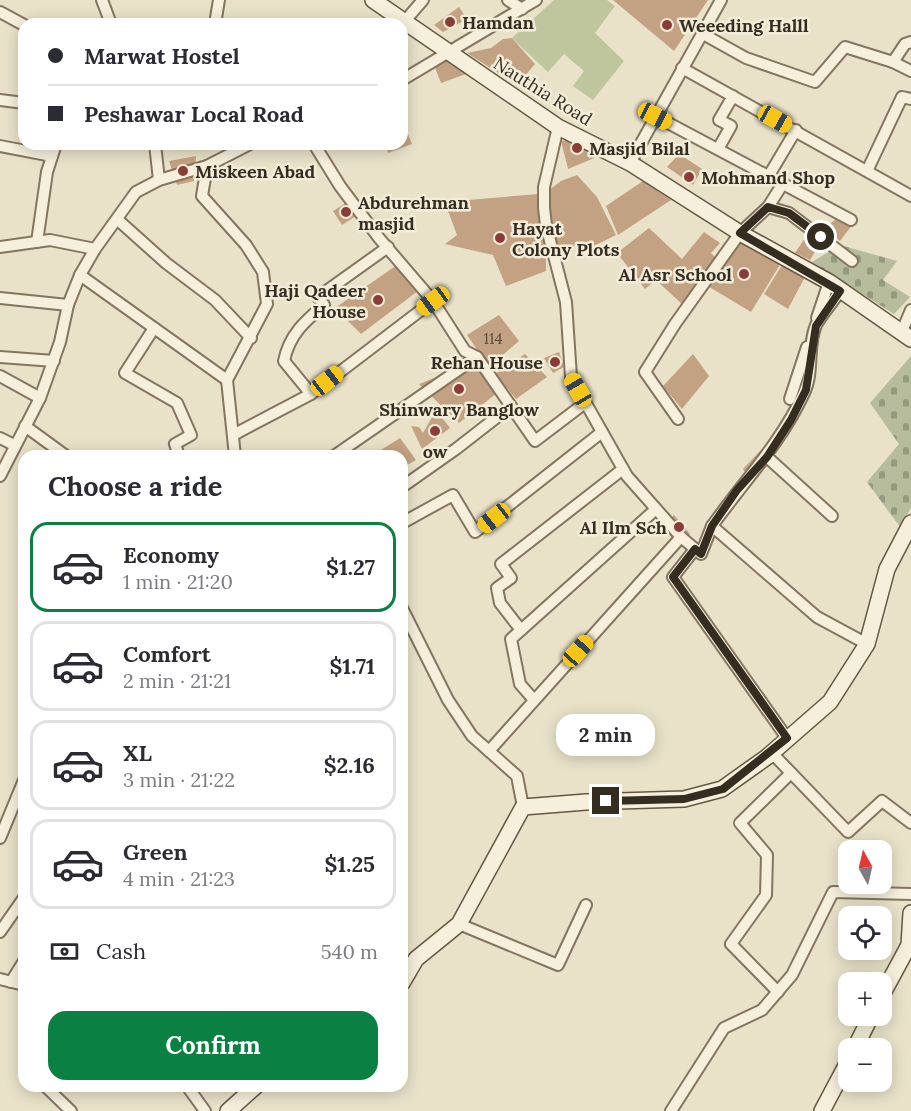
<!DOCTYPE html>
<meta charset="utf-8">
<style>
body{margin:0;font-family:Lora,serif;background:#f7f7f7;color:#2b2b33;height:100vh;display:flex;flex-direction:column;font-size:22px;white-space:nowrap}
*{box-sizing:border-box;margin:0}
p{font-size:20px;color:#7c7c81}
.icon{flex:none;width:33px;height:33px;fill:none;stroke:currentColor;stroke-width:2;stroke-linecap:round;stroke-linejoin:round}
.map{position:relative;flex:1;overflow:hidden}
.details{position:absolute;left:18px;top:450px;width:390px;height:642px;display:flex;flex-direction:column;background:#fff;border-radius:18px;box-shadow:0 3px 15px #0003}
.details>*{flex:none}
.top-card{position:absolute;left:18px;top:18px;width:390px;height:132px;border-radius:18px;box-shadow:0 3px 15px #0003;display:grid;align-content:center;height:132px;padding:0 30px;background:#fff}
.needle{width:39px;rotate:352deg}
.tools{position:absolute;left:838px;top:840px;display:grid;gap:12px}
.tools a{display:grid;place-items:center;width:54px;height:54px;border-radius:12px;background:#fff;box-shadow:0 3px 15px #0003;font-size:30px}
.end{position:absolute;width:27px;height:27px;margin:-14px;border:8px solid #362d21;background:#fff;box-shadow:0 0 0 3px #fff}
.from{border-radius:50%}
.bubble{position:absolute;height:42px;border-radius:18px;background:#fff;box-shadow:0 3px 15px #0003;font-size:20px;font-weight:700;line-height:42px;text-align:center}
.car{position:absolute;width:18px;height:36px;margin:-18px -9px;border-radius:8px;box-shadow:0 0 4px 2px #0007;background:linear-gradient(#f5c518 24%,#345 0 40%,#f5c518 0 76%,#345 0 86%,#f5c518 0)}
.top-card b{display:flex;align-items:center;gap:21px;height:57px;font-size:22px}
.top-card b+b{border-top:2px solid #e1e1e2}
.top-card i{width:15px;height:15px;background:#2b2b33}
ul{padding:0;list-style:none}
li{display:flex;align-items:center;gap:18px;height:90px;margin:0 12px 9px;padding:0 18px;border:3px solid #e1e1e2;border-radius:18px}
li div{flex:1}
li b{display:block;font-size:22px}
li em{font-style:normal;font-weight:700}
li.current{border-color:#0b8043}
li>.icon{width:54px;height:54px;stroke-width:1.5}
h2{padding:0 30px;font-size:27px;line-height:72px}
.pay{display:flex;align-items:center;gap:15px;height:66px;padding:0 30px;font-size:22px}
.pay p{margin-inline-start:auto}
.cta{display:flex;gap:12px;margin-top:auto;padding:12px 30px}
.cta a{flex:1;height:69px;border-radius:18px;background:#0b8043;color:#fff;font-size:24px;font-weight:700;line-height:69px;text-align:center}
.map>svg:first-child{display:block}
</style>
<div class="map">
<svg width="911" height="1111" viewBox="0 0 911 1111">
<defs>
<pattern id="cemetery-stones" width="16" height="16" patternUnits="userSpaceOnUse" patternTransform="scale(1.5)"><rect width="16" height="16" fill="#b6bc9c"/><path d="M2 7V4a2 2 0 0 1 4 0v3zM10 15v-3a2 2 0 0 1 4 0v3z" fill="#95997f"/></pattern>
</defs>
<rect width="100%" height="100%" fill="#e9e2c9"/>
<polygon fill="#bfc69e" points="554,0 607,0 615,6 595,33 624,61 593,100 573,86 584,71 564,54 548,72 512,38"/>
<g fill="url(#cemetery-stones)">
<polygon points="840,245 897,261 883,280 910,297 894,314 812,262"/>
<polygon points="911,356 911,508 900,527 867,482 899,444 870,403"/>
</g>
<g fill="#c3a283">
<polygon points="613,0 708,0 674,51"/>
<polygon points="459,7 467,19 443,32 434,25"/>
<polygon points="512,38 535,64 517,85 467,53 491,48 503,39"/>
<polygon points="449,56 469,73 441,83 434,65"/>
<polygon points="405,127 412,144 388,153 385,144 402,144 402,128"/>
<polygon points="582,139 599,156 568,169 561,141"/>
<polygon points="679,154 702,169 693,185 667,167"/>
<polygon points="196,156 194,181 177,185 169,161"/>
<polygon points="577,175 597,197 616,235 580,253 575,246 558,253 549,226 548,191 561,181"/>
<polygon points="643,181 671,200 618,235 606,206"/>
<polygon points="539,194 546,241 546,271 506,286 493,255 445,244 457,235 447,208 468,200"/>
<polygon points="349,201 359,214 342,225 333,211"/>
<polygon points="847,211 856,220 840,241 824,228"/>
<polygon points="815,223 827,232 810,260 795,253"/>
<polygon points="649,228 682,259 704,232 720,243 711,253 717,259 684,306 656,280 645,289 617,253"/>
<polygon points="748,242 781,263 751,312 706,285 740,244"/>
<polygon points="784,262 806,275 788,309 764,294"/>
<polygon points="397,265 418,291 361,334 335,308"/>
<polygon points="499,315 519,341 489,367 467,335"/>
<polygon points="559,352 564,367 553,373 544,358"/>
<polygon points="525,354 547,377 516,399 495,374"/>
<polygon points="693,354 709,376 682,409 663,386"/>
<polygon points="477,361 497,393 459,423 419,384"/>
<polygon points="436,410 450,428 422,449 411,426 419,427 423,433"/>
<polygon points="400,438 416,460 402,468 402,456 378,456 376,453"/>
<polygon points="761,450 769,464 752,483 743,469"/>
<polygon points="674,515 690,534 685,541 668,521"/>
</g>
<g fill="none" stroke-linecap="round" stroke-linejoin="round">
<defs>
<g id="street">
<polyline points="102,0 111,24"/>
<polyline points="508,0 522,9"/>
<polyline points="0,12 24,25"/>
<polyline points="404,22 423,0"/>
<polyline points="215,24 219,0"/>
<polyline points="703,34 746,58 815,82 845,47 893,62 905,44 911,42"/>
<polyline points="893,62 911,71"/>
<polyline points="682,68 911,196"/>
<polyline points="402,80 536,0"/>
<polyline points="0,100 24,103"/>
<polyline points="655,116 851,220"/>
<polyline points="558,127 544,187 544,208 546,225 566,302 571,377 627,476 681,537 701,554 712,526 817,617 867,644"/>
<polyline points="155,144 159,180"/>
<polyline points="314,144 340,186 379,238 433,301 465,351 477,357 535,441 585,403"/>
<polyline points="0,146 52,156"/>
<polyline points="718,149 731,126 719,120 733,96"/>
<polyline points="630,163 721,0"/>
<polyline points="207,166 202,196 246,245 263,272 267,304 227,380 235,456"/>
<polyline points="867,171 902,97 911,99"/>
<polyline points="768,177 796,130"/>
<polyline points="768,207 789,213 852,261"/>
<polyline points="118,220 166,263 215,300 251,338"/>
<polyline points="37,242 47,172 56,144"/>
<polyline points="0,247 50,240 95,249"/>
<polyline points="80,275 227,380"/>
<polyline points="0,298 68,305"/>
<polyline points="817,318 829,282"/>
<polyline points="154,328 125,373 177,403 191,435 175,444 179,456"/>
<polyline points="902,331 911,310"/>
<polyline points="0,357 54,361"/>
<polyline points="0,376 40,398"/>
<path d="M311,394L284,361C289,335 305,321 324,305L318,297L388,247"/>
<polyline points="790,399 807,347"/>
<polyline points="678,419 645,372 675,324 740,233 768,207 782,185"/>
<polyline points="25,426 66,456"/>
<polyline points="233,435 311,394 433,301"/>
<polyline points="0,438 14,445"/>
<polyline points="334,456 477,357"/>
<polyline points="767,457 832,516"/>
<polyline points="0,476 40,398 60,342 68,305 80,275 95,249 136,192 159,180 207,166 250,144"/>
<polyline points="402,487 456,449 510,407"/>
<polyline points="402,523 453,495 475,532 602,432"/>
<path d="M712,526C744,481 781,443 804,393C814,373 807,346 816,325C822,314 833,302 840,291"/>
<polyline points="695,549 673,577 787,738"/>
<polyline points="402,608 448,700 472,736 517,776 523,807"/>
<polyline points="521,630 500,603 497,588 511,578 501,564 623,469"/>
<polyline points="534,700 520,684 511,639 656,509"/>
<polyline points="489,751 681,537"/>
<polyline points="771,752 848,832 882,801 911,823"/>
<polyline points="0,838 24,780"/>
<polyline points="459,924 558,965 586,905"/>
<polyline points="0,932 23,899"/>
<polyline points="0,979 24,985"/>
<polyline points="11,982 24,961"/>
<polyline points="778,992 731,944 766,895 767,855 740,823 791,773"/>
<polyline points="45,1086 71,1111"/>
<polyline points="187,1086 205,1111"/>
<polyline points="671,1111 724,1028 762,1010 792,975 833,892 911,894"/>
</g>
<g id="secondary">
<polyline points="373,0 558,127 630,163 740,233 829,282 911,339"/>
<polyline points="402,983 416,959 459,924 523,807 586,802 684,799 722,789 767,757 830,702 867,644 887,569 911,523"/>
<polyline points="882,995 909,945 911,913"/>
<polyline points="855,1048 871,1016"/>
<polyline points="228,1111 256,1086"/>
<polyline points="822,1111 849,1060"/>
</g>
</defs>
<use href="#street" stroke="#847560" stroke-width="14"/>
<use href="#secondary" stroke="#665743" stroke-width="18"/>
<use href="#street" stroke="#f5efdb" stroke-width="10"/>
<use href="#secondary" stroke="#f5efdb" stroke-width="15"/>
</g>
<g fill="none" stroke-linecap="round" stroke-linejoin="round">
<polyline stroke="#362d21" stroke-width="8" points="606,801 684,799 723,789 787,738 673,577 695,549 701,554 712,526 737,490 767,457 791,420 806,390 816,326 840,291 740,233 768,207 789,213 821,237"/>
</g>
<g fill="#8b3c37" stroke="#f2ecd8" stroke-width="2">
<circle cx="450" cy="22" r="6"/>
<circle cx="667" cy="25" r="6"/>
<circle cx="577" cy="148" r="6"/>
<circle cx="183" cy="171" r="6"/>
<circle cx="689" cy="177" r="6"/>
<circle cx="346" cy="212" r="6"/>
<circle cx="500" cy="238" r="6"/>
<circle cx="744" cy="274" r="6"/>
<circle cx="378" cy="300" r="6"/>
<circle cx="555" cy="362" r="6"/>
<circle cx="459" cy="389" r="6"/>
<circle cx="435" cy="431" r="6"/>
<circle cx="679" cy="527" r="6"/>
</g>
<g text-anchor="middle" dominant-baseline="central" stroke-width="5" stroke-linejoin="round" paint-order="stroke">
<g font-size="15" fill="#594a3a">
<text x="493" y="338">114</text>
</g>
<g font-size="18" font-weight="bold" fill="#362d21" stroke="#f2ecd8" text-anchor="start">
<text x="462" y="22">Hamdan</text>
<text x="679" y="25">Weeeding Halll</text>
<text x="589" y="148">Masjid Bilal</text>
<text x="195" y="171">Miskeen Abad</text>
<text x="701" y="177">Mohmand Shop</text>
<text x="358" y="202">Abdurehman<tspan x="358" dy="21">masjid</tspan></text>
<text x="512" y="228">Hayat<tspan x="512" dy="21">Colony Plots</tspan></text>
<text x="732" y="274" text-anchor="end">Al Asr School</text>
<text x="366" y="290" text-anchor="end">Haji Qadeer<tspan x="366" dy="21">House</tspan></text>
<text x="543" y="362" text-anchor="end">Rehan House</text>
<text x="459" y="409" text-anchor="middle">Shinwary Banglow</text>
<text x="435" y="451" text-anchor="middle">ow</text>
<text x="667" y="527" text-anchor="end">Al Ilm Sch</text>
</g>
<g font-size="18" fill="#362d21" stroke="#f2ecd8">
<text transform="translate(543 91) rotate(32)">Nauthia Road</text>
</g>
</g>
</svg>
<div class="tools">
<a><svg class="needle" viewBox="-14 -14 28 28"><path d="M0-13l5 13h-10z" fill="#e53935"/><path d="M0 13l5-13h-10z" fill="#7c7c81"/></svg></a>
<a><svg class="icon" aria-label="locate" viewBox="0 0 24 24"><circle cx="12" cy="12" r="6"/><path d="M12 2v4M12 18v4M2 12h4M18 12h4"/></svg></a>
<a>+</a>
<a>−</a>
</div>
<i class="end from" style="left:821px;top:237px"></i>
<i class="end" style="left:606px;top:801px"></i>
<div class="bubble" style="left:556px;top:714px;width:99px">2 min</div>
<i class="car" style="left:655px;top:116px;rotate:118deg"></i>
<i class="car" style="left:775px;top:119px;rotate:119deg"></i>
<i class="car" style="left:433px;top:301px;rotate:234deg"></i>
<i class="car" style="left:327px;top:381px;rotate:52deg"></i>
<i class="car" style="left:578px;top:390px;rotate:330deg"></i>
<i class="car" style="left:494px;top:518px;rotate:232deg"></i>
<i class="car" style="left:578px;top:651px;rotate:42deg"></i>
<div class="top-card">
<b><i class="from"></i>Marwat Hostel</b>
<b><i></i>Peshawar Local Road</b>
</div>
<section class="details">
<h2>Choose a ride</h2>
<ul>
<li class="current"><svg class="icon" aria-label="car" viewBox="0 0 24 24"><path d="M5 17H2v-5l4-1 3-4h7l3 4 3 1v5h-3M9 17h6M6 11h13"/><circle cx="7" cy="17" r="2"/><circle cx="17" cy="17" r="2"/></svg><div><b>Economy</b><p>1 min · 21:20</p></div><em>$1.27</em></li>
<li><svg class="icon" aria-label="car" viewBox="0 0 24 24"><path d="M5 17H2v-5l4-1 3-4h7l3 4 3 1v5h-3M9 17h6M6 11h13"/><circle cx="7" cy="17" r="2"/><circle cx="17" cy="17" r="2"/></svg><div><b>Comfort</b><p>2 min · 21:21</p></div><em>$1.71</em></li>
<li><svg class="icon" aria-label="car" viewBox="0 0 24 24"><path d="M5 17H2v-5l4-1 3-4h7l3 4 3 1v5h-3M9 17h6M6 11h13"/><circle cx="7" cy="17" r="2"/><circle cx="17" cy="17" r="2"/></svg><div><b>XL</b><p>3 min · 21:22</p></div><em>$2.16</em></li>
<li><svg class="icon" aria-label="car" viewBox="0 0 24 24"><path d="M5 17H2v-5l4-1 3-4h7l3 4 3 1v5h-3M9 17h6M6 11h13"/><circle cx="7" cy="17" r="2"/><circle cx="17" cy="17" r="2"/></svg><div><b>Green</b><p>4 min · 21:23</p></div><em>$1.25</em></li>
</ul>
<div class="pay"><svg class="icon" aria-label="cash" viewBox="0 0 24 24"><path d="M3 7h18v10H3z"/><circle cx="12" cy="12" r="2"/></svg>Cash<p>540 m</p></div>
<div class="cta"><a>Confirm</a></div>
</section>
</div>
